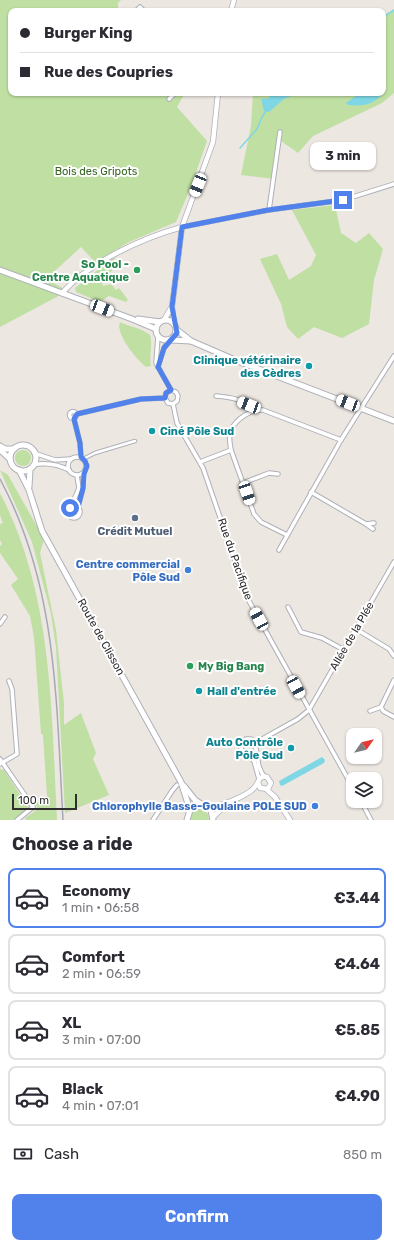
<!DOCTYPE html>
<meta charset="utf-8">
<style>
body{margin:0;font-family:Rubik,sans-serif;background:#f7f7f7;color:#2b2b33;height:100vh;display:flex;flex-direction:column;font-size:15px;white-space:nowrap}
*{box-sizing:border-box;margin:0}
p{font-size:13px;color:#7c7c81}
.icon{flex:none;width:22px;height:22px;fill:none;stroke:currentColor;stroke-width:2;stroke-linecap:round;stroke-linejoin:round}
.map{position:relative;height:820px;overflow:hidden}
.details{display:flex;flex-direction:column;background:#fff;flex:1}
.details>*{flex:none}
.hud{position:absolute;left:8px;top:8px;width:378px;height:88px;border-radius:8px;box-shadow:0 1px 3px #0004;display:grid;align-content:center;height:88px;padding:0 12px;background:#fff}
.needle{width:26px;rotate:56deg}
.buttons{position:absolute;left:346px;top:728px;display:grid;gap:8px}
.buttons a{display:grid;place-items:center;width:36px;height:36px;border-radius:8px;background:#fff;box-shadow:0 1px 3px #0004;font-size:20px}
.scale{position:absolute;left:12px;bottom:10px;width:65px;box-sizing:border-box;padding-left:4px;border:2px solid #2e2e2e;border-top:0;font-size:11px;line-height:14px;white-space:nowrap;color:#2e2e2e;-webkit-text-stroke:3px #fff;paint-order:stroke}
.end{position:absolute;width:18px;height:18px;margin:-9px;border:5px solid #5182eb;background:#fff;box-shadow:0 0 0 2px #fff}
.from{border-radius:50%}
.bubble{position:absolute;height:28px;border-radius:8px;background:#fff;box-shadow:0 1px 3px #0004;font-size:13px;font-weight:700;line-height:28px;text-align:center}
.car{position:absolute;width:12px;height:24px;margin:-12px -6px;border-radius:5px;box-shadow:0 0 3px 1px #0007;background:linear-gradient(#fff 24%,#345 0 40%,#fff 0 76%,#345 0 86%,#fff 0)}
.hud b{display:flex;align-items:center;gap:14px;height:38px;font-size:15px}
.hud b+b{border-top:1px solid #e1e1e2}
.hud i{width:10px;height:10px;background:#2b2b33}
ul{padding:0;list-style:none}
li{display:flex;align-items:center;gap:12px;height:60px;margin:0 8px 6px;padding:0 4px;border:2px solid #e1e1e2;border-radius:8px}
li div{flex:1}
li b{display:block;font-size:15px}
li em{font-style:normal;font-weight:700}
li.current{border-color:#5182eb}
li>.icon{width:36px;height:36px;stroke-width:1.5}
h2{padding:0 12px;font-size:18px;line-height:48px}
.pay{display:flex;align-items:center;gap:10px;height:44px;padding:0 12px;font-size:15px}
.pay p{margin-inline-start:auto}
.cta{display:flex;gap:8px;margin-top:auto;padding:8px 12px}
.cta a{flex:1;height:46px;border-radius:8px;background:#5182eb;color:#fff;font-size:16px;font-weight:700;line-height:46px;text-align:center}
.map>svg:first-child{display:block}
</style>
<div class="map">
<svg width="394" height="820" viewBox="0 0 394 820">
<rect width="100%" height="100%" fill="#ede7e2"/>
<g fill="#bfdfa3">
<polygon points="0,0 121,0 118,3 118,11 11,11 11,93 185,93 177,107 207,141 190,189 176,222 129,242 95,262 81,247 46,279 68,291 0,327"/>
<polygon points="394,10 394,93 382,103 313,136 298,153 281,141 274,179 241,175 251,126 253,93 383,93 383,16"/>
<polygon points="335,205 341,233 356,243 369,233 383,249 374,280 369,324 342,338 314,327 298,339 287,327 281,304 260,259 277,254 289,280 311,266 316,255 292,210"/>
<polygon points="114,257 115,262 111,272 101,280 103,286 111,284 116,290 119,288 128,300 126,302 109,296 100,302 76,292 75,288"/>
<path d="M120,322C130,327 142,328 150,335C153,345 149,355 151,366L146,367C137,360 115,334 120,322Z"/>
<circle cx="23" cy="458" r="8"/>
<polygon points="0,470 8,475 44,539 40,553 56,630 64,703 64,725 81,713 96,753 93,759 109,795 65,813 56,648 51,614 32,542"/>
<path d="M0,493C53,595 51,708 57,820H26L25,818L38,809L35,803L47,796L43,735L41,734L34,637L30,616L11,585L18,579L0,553V546L2,544L0,540V524L3,523L0,515Z"/>
<polygon points="0,769 4,770 28,807 15,820 0,820"/>
<polygon points="201,809 208,814 209,820 190,820 193,812"/>
</g>
<g fill="#7fd7e5">
<path d="M383,91L384,92C373,106 364,106 348,105L346,103L360,93H383Z"/>
<polygon points="265,93 297,93 284,99 269,112 264,111 261,99 270,98 269,95"/>
<polygon points="322,757 325,760 324,763 282,786 280,785 279,781"/>
</g>
<g fill="none" stroke-linecap="round" stroke-linejoin="round">
<g stroke="#7fd7e5" stroke-width="1.5">
<polyline points="383,17 394,10"/>
<polyline points="240,148 257,129 262,117 266,111"/>
</g>
<defs>
<polyline id="pedestrian" points="83,459 95,453 135,441"/>
<g id="minor">
<polyline points="136,11 140,7 144,11"/>
<polyline points="169,99 175,93"/>
<polyline points="269,210 280,132"/>
<polyline points="182,227 269,210 343,200 394,184"/>
<polyline points="158,336 156,363 171,390"/>
<polyline points="158,367 164,348 169,340"/>
<polyline points="171,390 166,393 165,398 168,403 173,404"/>
<polyline points="171,390 176,392 178,396 177,401 173,404"/>
<path d="M216,396C228,397 247,399 253,411"/>
<polyline points="173,404 177,423 203,468 249,601 353,788"/>
<circle cx="73" cy="415" r="3.5"/>
<polyline points="77,414 141,399 165,398"/>
<polyline points="74,419 80,443 81,457"/>
<polyline points="34,453 55,460 71,459"/>
<circle cx="77" cy="466" r="9"/>
<polyline points="200,462 231,450"/>
<path d="M33,465C46,462 57,464 69,470"/>
<polyline points="243,483 269,473 278,474"/>
<polyline points="311,492 366,524 374,523"/>
<circle cx="74" cy="512" r="6"/>
<polyline points="71,507 79,488 77,476"/>
<polyline points="78,507 83,488 83,474"/>
<polyline points="366,524 373,529"/>
<path d="M287,535L261,522L254,514L231,450C230,443 228,436 231,430C236,419 251,409 263,410L341,440"/>
<polyline points="279,550 341,440 394,356"/>
<polyline points="288,607 301,632 322,638 344,650"/>
<polyline points="0,624 5,617"/>
<polyline points="356,629 389,649 394,656"/>
<polyline points="394,680 381,707 383,711 394,717"/>
<polyline points="370,711 381,707"/>
<polyline points="255,743 298,719 309,710 394,562"/>
<polyline points="0,759 33,807 17,820"/>
<polyline points="0,764 17,754 12,689 9,681"/>
<path d="M259,779L254,761L241,749L242,743L246,739H251C260,746 254,766 265,777"/>
<polyline points="361,801 371,820"/>
<polyline points="153,820 172,791 177,785"/>
</g>
<g id="tertiary">
<polyline points="231,11 234,0"/>
<path d="M62,293C90,262 142,238 182,227"/>
<polyline points="164,320 171,308"/>
<polyline points="174,323 172,307 182,227 213,142 218,93"/>
<polyline points="266,789 275,797 290,820"/>
<path d="M208,808C219,807 247,796 254,788C259,783 258,775 267,777L271,783L268,789L260,788L258,782"/>
<polyline points="213,817 227,804"/>
</g>
<g id="secondary">
<polyline points="0,270 132,319 156,329"/>
<polyline points="138,319 160,322"/>
<circle cx="166" cy="330" r="10"/>
<polyline points="177,330 191,341 235,360 394,421"/>
<polyline points="171,340 191,341"/>
<circle cx="23" cy="458" r="13"/>
<polyline points="0,446 5,449 14,449"/>
<polyline points="0,450 10,459"/>
<polyline points="19,470 29,490 42,531 181,782 190,810"/>
<polyline points="29,487 30,469"/>
<polyline points="184,786 195,800 211,810 213,820"/>
<polyline points="187,820 190,810 201,805"/>
</g>
</defs>
<use href="#pedestrian" stroke="#aeb1b8" stroke-width="4.5"/>
<use href="#minor" stroke="#aeb1b8" stroke-width="5.5"/>
<use href="#tertiary" stroke="#aeb1b8" stroke-width="6"/>
<use href="#secondary" stroke="#aeb1b8" stroke-width="7"/>
<use href="#pedestrian" stroke="#fff" stroke-width="2.5"/>
<use href="#minor" stroke="#fff" stroke-width="3.5"/>
<use href="#tertiary" stroke="#fff" stroke-width="4.5"/>
<use href="#secondary" stroke="#fff" stroke-width="5"/>
<path stroke="#a4a9b6" stroke-width="1.5" d="M0,479C58,587 56,702 63,820"/>
</g>
<g fill="none" stroke-linecap="round" stroke-linejoin="round">
<polyline stroke="#5182eb" stroke-width="5" points="70,508 73,506 78,507 83,488 84,474 87,466 85,461 81,457 80,443 74,419 77,414 141,399 165,398 166,393 171,390 158,367 164,348 177,333 172,307 182,227 268,210 343,200"/>
</g>
<g fill="#2e9e5b" stroke="#fff" stroke-width="1.5">
<circle cx="137" cy="270" r="4"/>
<circle cx="190" cy="666" r="4"/>
</g>
<g fill="#0f9aa8" stroke="#fff" stroke-width="1.5">
<circle cx="309" cy="366" r="4"/>
<circle cx="152" cy="431" r="4"/>
<circle cx="199" cy="691" r="4"/>
<circle cx="291" cy="748" r="4"/>
</g>
<circle fill="#5c6f8a" stroke="#fff" stroke-width="1.5" cx="135" cy="518" r="4"/>
<g fill="#3f7fe0" stroke="#fff" stroke-width="1.5">
<circle cx="188" cy="570" r="4"/>
<circle cx="315" cy="806" r="4"/>
</g>
<g text-anchor="middle" dominant-baseline="central" stroke-width="4" stroke-linejoin="round" paint-order="stroke">
<g font-size="11" fill="#396622" stroke="#fff">
<text x="96" y="171">Bois des Gripots</text>
</g>
<g font-size="11" font-weight="bold" fill="#27864d" stroke="#fff" text-anchor="end">
<text x="129" y="264">So Pool -<tspan x="129" dy="13">Centre Aquatique</tspan></text>
<text x="198" y="666" text-anchor="start">My Big Bang</text>
</g>
<g font-size="11" font-weight="bold" fill="#0d838f" stroke="#fff" text-anchor="end">
<text x="301" y="360">Clinique vétérinaire<tspan x="301" dy="13">des Cèdres</tspan></text>
<text x="160" y="431" text-anchor="start">Ciné Pôle Sud</text>
<text x="207" y="691" text-anchor="start">Hall d'entrée</text>
<text x="283" y="742">Auto Contrôle<tspan x="283" dy="13">Pôle Sud</tspan></text>
</g>
<g font-size="11" font-weight="bold" fill="#4e5e75" stroke="#fff">
<text x="135" y="531">Crédit Mutuel</text>
</g>
<g font-size="11" fill="#2e2e2e" stroke="#fff">
<text transform="translate(235 559) rotate(71)">Rue du Pacifique</text>
<text transform="translate(352 636) rotate(-60)">Allée de la Plée</text>
<text transform="translate(101 637) rotate(61)">Route de Clisson</text>
</g>
<g font-size="11" font-weight="bold" fill="#366cbe" stroke="#fff" text-anchor="end">
<text x="180" y="564">Centre commercial<tspan x="180" dy="13">Pôle Sud</tspan></text>
<text x="307" y="806">Chlorophylle Basse-Goulaine POLE SUD</text>
</g>
</g>
</svg>
<div class="buttons">
<a><svg class="needle" viewBox="-14 -14 28 28"><path d="M0-13l5 13h-10z" fill="#e53935"/><path d="M0 13l5-13h-10z" fill="#7c7c81"/></svg></a>
<a><svg class="icon" aria-label="layers" viewBox="0 0 24 24"><path d="M12 4l9 5-9 5-9-5zM3 14l9 5 9-5"/></svg></a>
</div>
<div class="scale">100 m</div>
<i class="end from" style="left:70px;top:508px"></i>
<i class="end" style="left:343px;top:200px"></i>
<div class="bubble" style="left:310px;top:142px;width:66px">3 min</div>
<i class="car" style="left:198px;top:185px;rotate:202deg"></i>
<i class="car" style="left:102px;top:308px;rotate:111deg"></i>
<i class="car" style="left:348px;top:403px;rotate:291deg"></i>
<i class="car" style="left:249px;top:405px;rotate:291deg"></i>
<i class="car" style="left:247px;top:493px;rotate:161deg"></i>
<i class="car" style="left:259px;top:619px;rotate:331deg"></i>
<i class="car" style="left:296px;top:687px;rotate:151deg"></i>
<div class="hud">
<b><i class="from"></i>Burger King</b>
<b><i></i>Rue des Coupries</b>
</div>
</div>
<section class="details">
<h2>Choose a ride</h2>
<ul>
<li class="current"><svg class="icon" aria-label="car" viewBox="0 0 24 24"><path d="M5 17H2v-5l4-1 3-4h7l3 4 3 1v5h-3M9 17h6M6 11h13"/><circle cx="7" cy="17" r="2"/><circle cx="17" cy="17" r="2"/></svg><div><b>Economy</b><p>1 min · 06:58</p></div><em>€3.44</em></li>
<li><svg class="icon" aria-label="car" viewBox="0 0 24 24"><path d="M5 17H2v-5l4-1 3-4h7l3 4 3 1v5h-3M9 17h6M6 11h13"/><circle cx="7" cy="17" r="2"/><circle cx="17" cy="17" r="2"/></svg><div><b>Comfort</b><p>2 min · 06:59</p></div><em>€4.64</em></li>
<li><svg class="icon" aria-label="car" viewBox="0 0 24 24"><path d="M5 17H2v-5l4-1 3-4h7l3 4 3 1v5h-3M9 17h6M6 11h13"/><circle cx="7" cy="17" r="2"/><circle cx="17" cy="17" r="2"/></svg><div><b>XL</b><p>3 min · 07:00</p></div><em>€5.85</em></li>
<li><svg class="icon" aria-label="car" viewBox="0 0 24 24"><path d="M5 17H2v-5l4-1 3-4h7l3 4 3 1v5h-3M9 17h6M6 11h13"/><circle cx="7" cy="17" r="2"/><circle cx="17" cy="17" r="2"/></svg><div><b>Black</b><p>4 min · 07:01</p></div><em>€4.90</em></li>
</ul>
<div class="pay"><svg class="icon" aria-label="cash" viewBox="0 0 24 24"><path d="M3 7h18v10H3z"/><circle cx="12" cy="12" r="2"/></svg>Cash<p>850 m</p></div>
<div class="cta"><a>Confirm</a></div>
</section>
